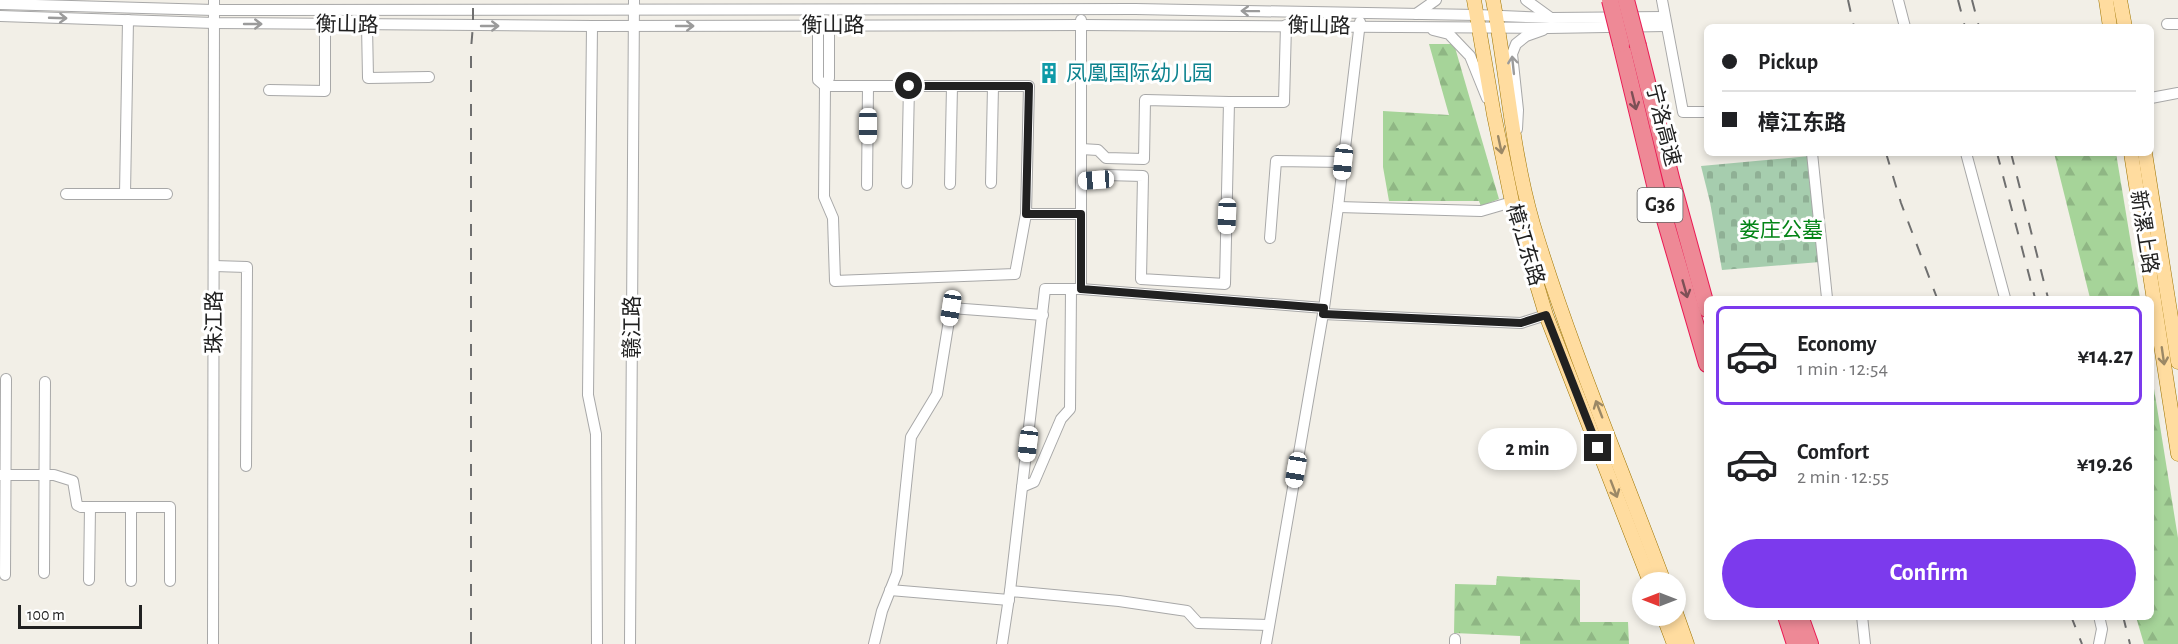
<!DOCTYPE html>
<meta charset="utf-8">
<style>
body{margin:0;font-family:"Alegreya Sans","Noto Sans SC",sans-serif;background:#f6f6f6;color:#202124;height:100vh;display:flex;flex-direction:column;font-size:22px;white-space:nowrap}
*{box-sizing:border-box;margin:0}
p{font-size:20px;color:#757577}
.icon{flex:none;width:33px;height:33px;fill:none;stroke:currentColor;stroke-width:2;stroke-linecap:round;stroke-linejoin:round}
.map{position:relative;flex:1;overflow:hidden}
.panel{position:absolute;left:1704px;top:296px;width:450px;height:324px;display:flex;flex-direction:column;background:#fff;border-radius:9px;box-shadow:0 3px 9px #0003}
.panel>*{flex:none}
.banner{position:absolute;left:1704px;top:24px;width:450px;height:132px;border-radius:9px;box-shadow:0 3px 9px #0003;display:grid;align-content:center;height:132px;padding:0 18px;background:#fff}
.needle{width:39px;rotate:270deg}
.controls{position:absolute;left:1632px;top:572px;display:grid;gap:12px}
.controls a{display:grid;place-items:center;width:54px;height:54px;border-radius:50%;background:#fff;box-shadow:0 3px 9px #0003;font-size:30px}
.scale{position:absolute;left:18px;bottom:15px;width:124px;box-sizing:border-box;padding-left:6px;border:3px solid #212121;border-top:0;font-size:16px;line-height:21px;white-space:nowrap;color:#212121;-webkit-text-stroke:4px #fff;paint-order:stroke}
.end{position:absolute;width:27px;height:27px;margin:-14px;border:8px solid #212121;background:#fff;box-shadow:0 0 0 3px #fff}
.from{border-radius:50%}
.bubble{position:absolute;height:42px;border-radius:21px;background:#fff;box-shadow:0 3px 9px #0003;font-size:20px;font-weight:600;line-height:42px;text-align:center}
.car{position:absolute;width:18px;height:36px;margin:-18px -9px;border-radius:8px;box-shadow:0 0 4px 2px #0007;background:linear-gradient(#fff 24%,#345 0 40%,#fff 0 76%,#345 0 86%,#fff 0)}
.banner b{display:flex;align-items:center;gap:21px;height:57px;font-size:22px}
.banner b+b{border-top:2px solid #e0e0e0}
.banner i{width:15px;height:15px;background:#202124}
ul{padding:10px 0 0;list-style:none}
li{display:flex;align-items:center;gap:18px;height:99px;margin:0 12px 9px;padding:0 6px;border:3px solid transparent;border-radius:9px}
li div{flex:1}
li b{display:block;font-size:22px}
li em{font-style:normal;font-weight:600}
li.current{border-color:#7c3aed}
li>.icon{width:54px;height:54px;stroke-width:1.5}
.button{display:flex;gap:12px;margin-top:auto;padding:12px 18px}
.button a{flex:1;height:69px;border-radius:36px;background:#7c3aed;color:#fff;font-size:24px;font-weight:600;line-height:69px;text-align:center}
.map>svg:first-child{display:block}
</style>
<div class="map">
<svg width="2178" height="644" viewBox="0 0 2178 644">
<defs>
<pattern id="forest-firs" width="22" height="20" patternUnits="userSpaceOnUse" patternTransform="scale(1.5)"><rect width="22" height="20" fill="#a6d499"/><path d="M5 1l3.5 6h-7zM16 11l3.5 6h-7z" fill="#8fb684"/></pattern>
<pattern id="cemetery-stones" width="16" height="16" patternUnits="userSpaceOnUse" patternTransform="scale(1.5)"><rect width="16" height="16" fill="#a6cdae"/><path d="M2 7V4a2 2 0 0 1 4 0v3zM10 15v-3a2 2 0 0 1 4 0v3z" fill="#8fb095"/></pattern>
</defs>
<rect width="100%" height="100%" fill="#f2efe7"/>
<g fill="url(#forest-firs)">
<polygon points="1429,44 1454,44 1499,199 1481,206 1479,201 1389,201 1383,167 1383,111 1449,115"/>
<polygon points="2054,153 2116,153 2140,298 2090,298"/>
<polygon points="2151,370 2178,538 2178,644 2144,644 2136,617 2151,616"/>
<polygon points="1497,576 1580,580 1580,622 1628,622 1629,644 1520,644 1520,636 1454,633 1455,584 1496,585"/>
</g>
<polygon fill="url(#cemetery-stones)" points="1810,156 1820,262 1722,270 1710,202 1701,166"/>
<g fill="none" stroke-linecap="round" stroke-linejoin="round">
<defs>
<g id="minor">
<polyline points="1526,0 1551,18"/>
<polyline points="1662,0 1683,112 1707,112"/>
<polyline points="1898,0 1905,27"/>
<polyline points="0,4 214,10 1135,9 1477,15 1551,18 1664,17"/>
<polyline points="1416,14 1436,0"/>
<polyline points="0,16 214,23 592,26 1081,25 1548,28 1665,26"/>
<polyline points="2167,24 2178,24"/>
<polyline points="367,25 368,78 429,77"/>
<polyline points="818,25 818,80 825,86 829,78 829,25"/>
<polyline points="592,26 588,395 596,434 597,644"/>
<polyline points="1433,30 1449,34 1470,56 1487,98"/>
<polyline points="269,90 325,91 325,24"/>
<polyline points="2151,98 2178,93"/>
<polyline points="1229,102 1284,102 1286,25"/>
<polyline points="1517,129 1518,110 1512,54 1516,44 1526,36 1543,30"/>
<polyline points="1081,149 1098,150 1106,158 1144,159 1145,100 1229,102 1225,284 1141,279 1143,176 1106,175 1096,180 1081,181"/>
<polyline points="1812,153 1827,298"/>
<polyline points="1966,153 2005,298"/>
<polyline points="907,183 909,86"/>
<polyline points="991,183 993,86"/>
<polyline points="950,184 952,86"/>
<polyline points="867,185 868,86"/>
<polyline points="66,194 125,194 128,20"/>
<polyline points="125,194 167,194"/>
<polyline points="1338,207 1481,211 1512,202"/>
<polyline points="1026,214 1015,274 835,281 833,218 824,197 825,86 1029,86 1026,214 1081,214"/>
<polyline points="1270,238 1276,161 1343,162"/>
<polyline points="214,266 247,267 246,466"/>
<polyline points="1081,289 1081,20"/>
<polyline points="1323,314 1521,323 1546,315"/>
<polyline points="0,475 54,475 73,481 77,505 81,507 170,507 170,581"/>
<polyline points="1022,487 1034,482 1061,419 1070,409 1071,289"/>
<polyline points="131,507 131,581"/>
<polyline points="44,573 45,382"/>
<polyline points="5,575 6,379"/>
<polyline points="89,580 90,507"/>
<polyline points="890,590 1009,600"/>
<polyline points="1010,591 1119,601 1187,611 1198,623 1269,625"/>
<polyline points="1862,616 1865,644"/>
<polyline points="2099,616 2102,629 2099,644"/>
<polyline points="213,644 214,0"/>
<polyline points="630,644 634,0"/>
<polyline points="874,644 882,611 897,573 911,437 937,394 951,308 1043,315"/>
<polyline points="1002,644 1010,591 1045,289 1081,289 1324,308"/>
<polyline points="1266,644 1324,308 1338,207 1360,22"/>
<polyline points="1455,644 1455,639"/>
</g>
<g id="major">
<polyline points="1474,0 1494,115 1512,202 1546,315 1650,582"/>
<path d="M1493,0C1507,74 1512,152 1533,224C1569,344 1620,464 1664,582"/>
<polyline points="2106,0 2110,27"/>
<polyline points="2120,0 2125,27"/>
<polyline points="2131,153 2178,454"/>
<polyline points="2145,153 2178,362"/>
<polyline points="1676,613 1687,644"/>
<polyline points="1663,615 1674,644"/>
</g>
<g id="highway">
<polyline points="1621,44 1656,189 1707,364"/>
<polyline points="1638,46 1672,182 1707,309"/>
<polyline points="1786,616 1795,644"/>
<polyline points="1800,616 1810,644"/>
</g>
</defs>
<use href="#minor" stroke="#a8a8a8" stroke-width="12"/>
<use href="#major" stroke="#9e7400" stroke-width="15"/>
<use href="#highway" stroke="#ea1a54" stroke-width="18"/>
<use href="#minor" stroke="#fff" stroke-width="10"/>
<use href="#major" stroke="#ffdc9f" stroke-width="14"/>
<use href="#highway" stroke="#ee8996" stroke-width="16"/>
<g stroke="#6f6f6f" stroke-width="2" stroke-dasharray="12 12" stroke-linecap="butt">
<polyline points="1848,0 1854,27"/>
<polyline points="1958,0 1965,27"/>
<polyline points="1972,0 1979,27"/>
<polyline points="1886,153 1901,203 1937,298"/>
<polyline points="1997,153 2035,298"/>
<polyline points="2011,153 2048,298"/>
<polyline points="2071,616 2082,644"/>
<polyline points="2123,616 2130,644"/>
<polyline points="471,644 471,49 473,25 473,0"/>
</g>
<defs>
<g id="highway-bridge">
<polyline points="1610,0 1621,44"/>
<polyline points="1626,0 1638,46"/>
</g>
</defs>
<use href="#highway-bridge" stroke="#ea1a54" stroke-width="18" stroke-linecap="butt"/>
<use href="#highway-bridge" stroke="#ee8996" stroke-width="16"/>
</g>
<defs><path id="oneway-shaft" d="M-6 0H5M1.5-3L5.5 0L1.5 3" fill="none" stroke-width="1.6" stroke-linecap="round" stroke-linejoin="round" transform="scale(1.5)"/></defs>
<g stroke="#9b9b9b">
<use href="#oneway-shaft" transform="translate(1250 11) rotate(-179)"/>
<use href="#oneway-shaft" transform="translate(58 18) rotate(2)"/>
<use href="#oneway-shaft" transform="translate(253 24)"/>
<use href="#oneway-shaft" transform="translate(490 26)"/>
<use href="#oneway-shaft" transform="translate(685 26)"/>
<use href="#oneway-shaft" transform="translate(1513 65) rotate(-96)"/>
</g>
<g stroke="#7d5056">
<use href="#oneway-shaft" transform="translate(1634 101) rotate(76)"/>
<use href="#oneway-shaft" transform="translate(1685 289) rotate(74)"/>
</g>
<g stroke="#9b8866">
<use href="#oneway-shaft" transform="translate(1500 145) rotate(78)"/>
<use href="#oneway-shaft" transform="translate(2163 356) rotate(82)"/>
<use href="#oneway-shaft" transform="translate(1599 409) rotate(-111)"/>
<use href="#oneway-shaft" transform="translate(1614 489) rotate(69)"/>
</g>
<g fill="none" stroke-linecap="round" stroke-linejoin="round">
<polyline stroke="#212121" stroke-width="8" points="909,86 1029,86 1026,214 1081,214 1081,289 1324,308 1323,314 1521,323 1546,315 1598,448"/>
</g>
<defs>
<symbol id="building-bare" viewBox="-9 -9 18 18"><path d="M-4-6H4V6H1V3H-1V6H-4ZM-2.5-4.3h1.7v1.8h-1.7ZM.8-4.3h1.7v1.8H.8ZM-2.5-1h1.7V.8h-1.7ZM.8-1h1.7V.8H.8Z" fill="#0f9aa8" stroke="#fff" stroke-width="2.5" paint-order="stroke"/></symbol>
</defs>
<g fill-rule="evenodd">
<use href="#building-bare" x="1034" y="58" width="30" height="30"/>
</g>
<g text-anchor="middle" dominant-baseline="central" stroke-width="6" stroke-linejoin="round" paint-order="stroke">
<rect fill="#fff" stroke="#646464" stroke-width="1.5" x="1637.5" y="188" width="45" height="34" rx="4.5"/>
<g font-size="20" font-weight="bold" fill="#212121">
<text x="1660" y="205">G36</text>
</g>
<g font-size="21" fill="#212121" stroke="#fff">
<text transform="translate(347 25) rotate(1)">衡山路</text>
<text x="833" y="25">衡山路</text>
<text transform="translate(1319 26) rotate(1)">衡山路</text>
<text transform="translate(1663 125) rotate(76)">宁洛高速</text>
<text transform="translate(2144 232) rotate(81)">新漯上路</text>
<text transform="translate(1525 245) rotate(73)">樟江东路</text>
<text transform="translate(214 322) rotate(-90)">珠江路</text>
<text transform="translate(632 327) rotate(-90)">赣江路</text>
</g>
<g font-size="21" fill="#0d838f" stroke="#fff" text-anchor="start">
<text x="1066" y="73">凤凰国际幼儿园</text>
</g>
<g font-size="21" fill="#048517" stroke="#fff">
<text x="1781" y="230">娄庄公墓</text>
</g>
</g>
</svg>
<div class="controls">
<a><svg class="needle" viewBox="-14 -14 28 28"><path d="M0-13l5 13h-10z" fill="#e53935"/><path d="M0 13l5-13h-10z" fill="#757577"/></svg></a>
</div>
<div class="scale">100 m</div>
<i class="end from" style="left:909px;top:86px"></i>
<i class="end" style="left:1598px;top:448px"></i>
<div class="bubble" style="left:1478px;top:428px;width:99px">2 min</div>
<i class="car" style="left:868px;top:126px;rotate:180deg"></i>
<i class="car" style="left:1343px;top:162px;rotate:186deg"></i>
<i class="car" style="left:1096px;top:180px;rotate:266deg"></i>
<i class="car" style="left:1227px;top:216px;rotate:182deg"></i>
<i class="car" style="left:951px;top:308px;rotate:189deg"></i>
<i class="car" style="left:1028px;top:444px;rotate:187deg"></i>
<i class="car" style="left:1296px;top:470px;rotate:190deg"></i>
<div class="banner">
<b><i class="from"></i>Pickup</b>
<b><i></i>樟江东路</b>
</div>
<section class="panel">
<ul>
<li class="current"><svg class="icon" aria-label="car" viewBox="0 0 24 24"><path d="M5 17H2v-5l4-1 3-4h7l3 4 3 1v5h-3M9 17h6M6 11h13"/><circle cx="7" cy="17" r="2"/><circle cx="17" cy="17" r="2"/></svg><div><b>Economy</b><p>1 min · 12:54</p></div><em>¥14.27</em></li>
<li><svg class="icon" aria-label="car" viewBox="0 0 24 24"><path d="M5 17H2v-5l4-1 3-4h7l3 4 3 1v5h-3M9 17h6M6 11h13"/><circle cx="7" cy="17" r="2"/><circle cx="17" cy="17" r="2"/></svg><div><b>Comfort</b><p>2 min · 12:55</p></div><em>¥19.26</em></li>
</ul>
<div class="button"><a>Confirm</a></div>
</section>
</div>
